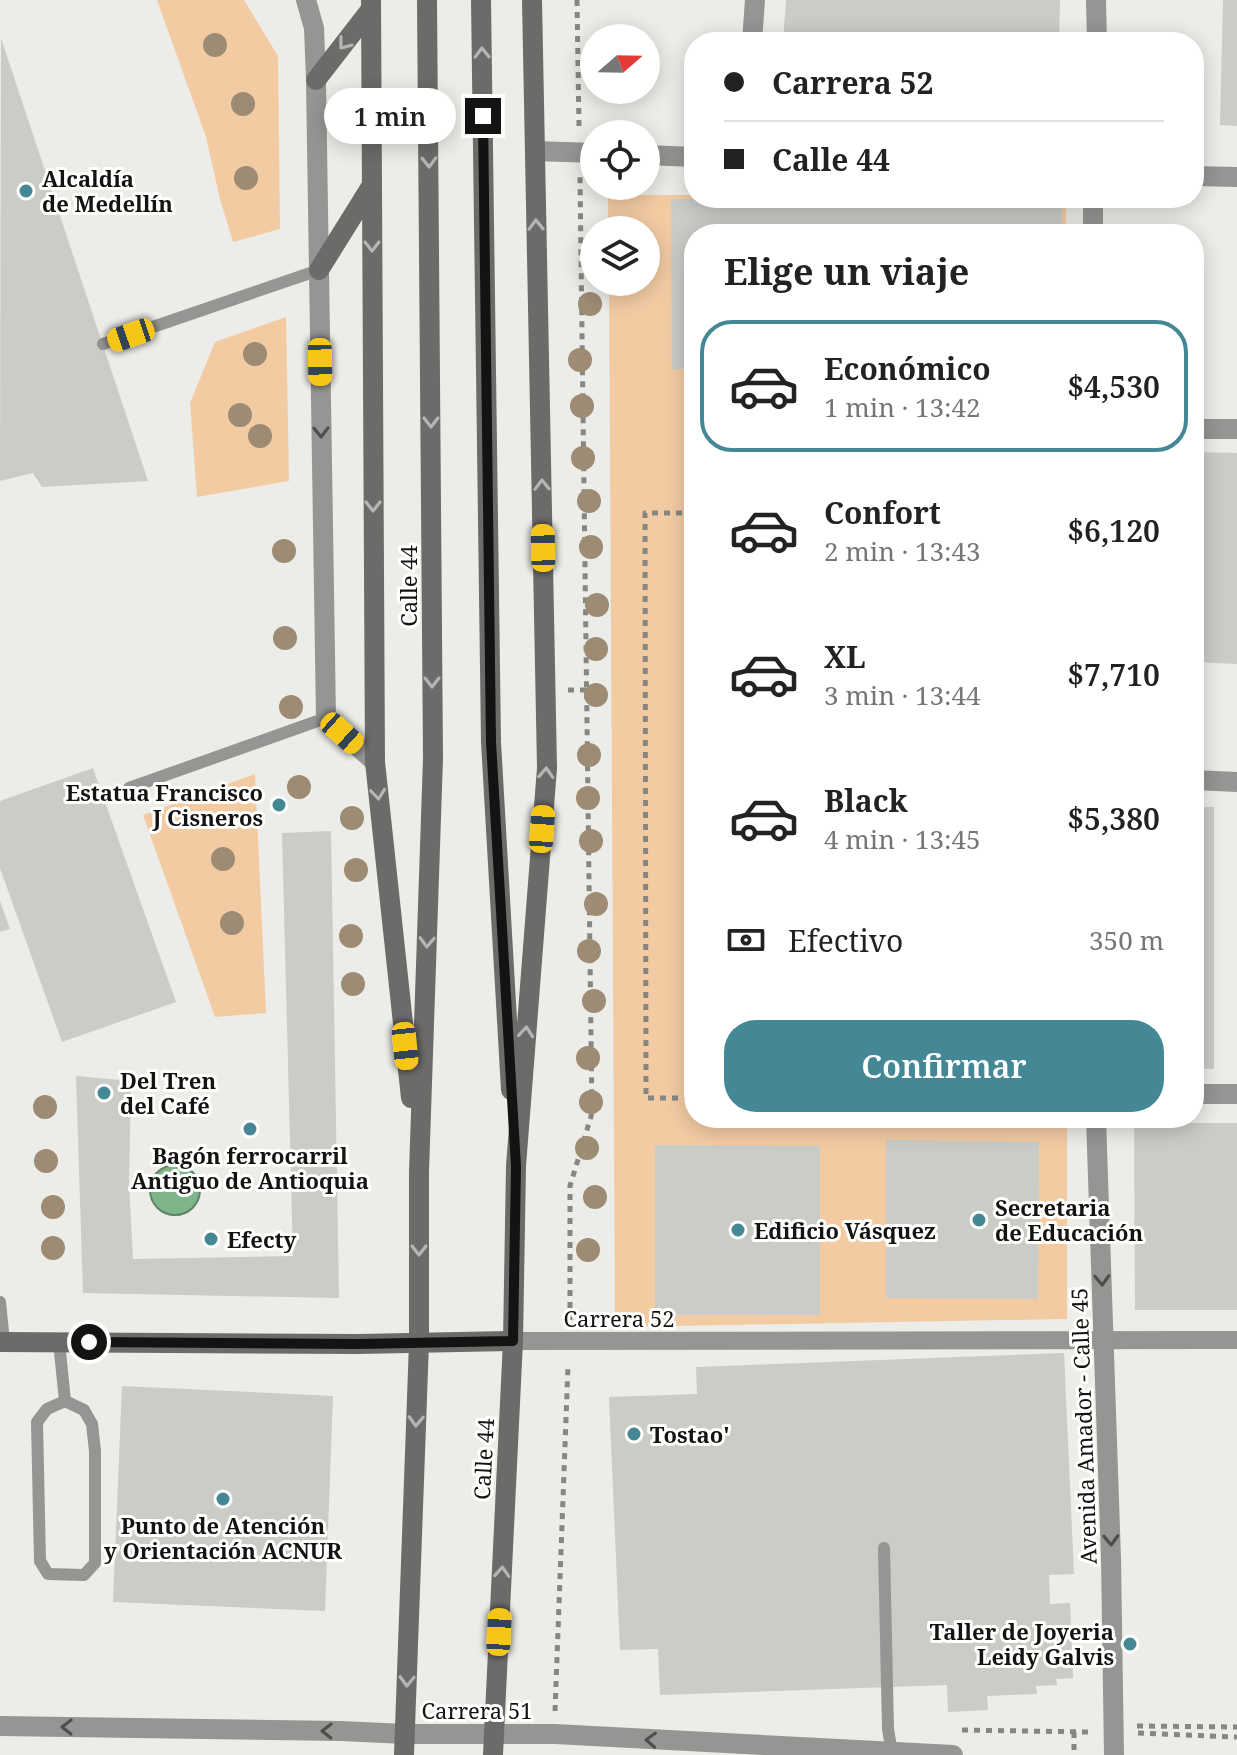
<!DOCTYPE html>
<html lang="es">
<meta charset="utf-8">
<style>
body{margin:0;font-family:"Noto Serif",serif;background:#f6f6f6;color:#222;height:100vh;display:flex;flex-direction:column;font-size:30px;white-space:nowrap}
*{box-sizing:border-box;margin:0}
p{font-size:26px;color:#767676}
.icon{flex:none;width:44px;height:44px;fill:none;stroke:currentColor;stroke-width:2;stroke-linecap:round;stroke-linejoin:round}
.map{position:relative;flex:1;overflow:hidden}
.details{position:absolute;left:684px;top:224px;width:520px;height:904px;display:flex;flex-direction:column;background:#fff;border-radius:32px;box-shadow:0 4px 20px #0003}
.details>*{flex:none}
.guide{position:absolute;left:684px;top:32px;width:520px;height:176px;border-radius:32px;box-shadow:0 4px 20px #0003;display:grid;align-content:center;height:176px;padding:0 40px;background:#fff}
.needle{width:52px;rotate:70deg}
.tools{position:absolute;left:580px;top:24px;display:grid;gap:16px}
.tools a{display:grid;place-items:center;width:80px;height:80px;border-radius:50%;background:#fff;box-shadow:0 4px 20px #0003;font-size:40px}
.end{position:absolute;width:36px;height:36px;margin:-18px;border:10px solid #131312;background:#fff;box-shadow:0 0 0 4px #fff}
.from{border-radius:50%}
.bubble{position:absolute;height:56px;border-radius:28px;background:#fff;box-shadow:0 4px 20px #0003;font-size:26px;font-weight:600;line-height:56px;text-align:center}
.car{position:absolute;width:24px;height:48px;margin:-24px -12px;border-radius:10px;box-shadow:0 0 6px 2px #0007;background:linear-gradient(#f5c518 24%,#345 0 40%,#f5c518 0 76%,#345 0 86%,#f5c518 0)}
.guide b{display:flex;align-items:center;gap:28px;height:76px;font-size:30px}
.guide b+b{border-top:2px solid #e0e0e0}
.guide i{width:20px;height:20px;background:#222}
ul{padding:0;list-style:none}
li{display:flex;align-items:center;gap:24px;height:132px;margin:0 16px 12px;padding:0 24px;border:4px solid transparent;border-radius:32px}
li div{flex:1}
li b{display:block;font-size:30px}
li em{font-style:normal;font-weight:600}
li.selected{border-color:#448896}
li>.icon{width:72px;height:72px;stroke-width:1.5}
h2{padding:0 40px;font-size:36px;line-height:96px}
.pay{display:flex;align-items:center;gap:20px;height:88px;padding:0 40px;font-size:30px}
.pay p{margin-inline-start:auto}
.action{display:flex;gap:16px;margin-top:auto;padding:16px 40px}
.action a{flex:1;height:92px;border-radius:32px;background:#448896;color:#fff;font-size:32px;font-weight:600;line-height:92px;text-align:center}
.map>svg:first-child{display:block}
</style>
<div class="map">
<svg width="1237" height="1755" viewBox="0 0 1237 1755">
<rect width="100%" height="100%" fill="#ecece8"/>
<g fill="#f3cba3">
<polygon points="157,0 244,0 278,56 280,229 233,242 220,199 206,137"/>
<polygon points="608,195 694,195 694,198 1066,198 1066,234 694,234 694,1118 1067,1118 1067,1319 615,1327 609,282 646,282 646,230 608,230"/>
<polygon points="286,317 289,481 197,497 190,403 215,342"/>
<polygon points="255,774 266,1013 215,1017 143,815"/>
</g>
<circle fill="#7eb689" stroke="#5e8565" stroke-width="2" cx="175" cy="1190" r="25"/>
<g fill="#caccc8">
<polygon points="786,0 1060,0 1059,42 783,42"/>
<polygon points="1223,0 1237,0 1237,126 1220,125"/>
<polygon points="1,38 148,481 42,487 33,473 0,481"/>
<polygon points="1062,198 1062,234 694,234 694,369 672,369 671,199"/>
<polygon points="1194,452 1237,453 1237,664 1194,662"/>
<polygon points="93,768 176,1002 62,1042 0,868 0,801"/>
<rect x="1194" y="807" width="20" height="262"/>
<polygon points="331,831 339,1298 83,1293 76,1076 131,1081 129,1183 133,1259 293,1256 282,833"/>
<polygon points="0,901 10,929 0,932"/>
<polygon points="1134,1123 1237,1123 1237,1310 1135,1310"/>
<polygon points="886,1140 1039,1142 1038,1299 886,1298"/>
<polygon points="655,1145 820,1146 820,1315 655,1315"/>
<polygon points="1064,1353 1074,1574 1049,1575 1050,1604 1070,1603 1073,1678 1056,1679 1057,1685 1036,1686 1037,1694 987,1696 988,1710 948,1712 947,1685 660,1695 658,1649 620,1650 609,1397 697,1394 696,1367"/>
<polygon points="122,1386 333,1396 325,1611 113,1602"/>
</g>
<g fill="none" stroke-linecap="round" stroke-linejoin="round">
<g stroke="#868683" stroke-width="5" stroke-dasharray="6 6" stroke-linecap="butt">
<polyline points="577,0 579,127"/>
<polyline points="694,513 645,513 646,1098 694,1098"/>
<polyline points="568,690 587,690"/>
<polyline points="570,1320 570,1186 592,1113 580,177"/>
<polyline points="555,1711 568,1366"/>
<polyline points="1137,1726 1237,1727"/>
<polyline points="962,1730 1088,1732"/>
<polyline points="1074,1732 1074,1755"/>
<polyline points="1138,1733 1237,1737"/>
</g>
<g stroke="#959593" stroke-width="12">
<polyline points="103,344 319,270"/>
<polyline points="129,788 326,718"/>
<polyline points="0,1302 4,1342"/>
<polyline points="59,1342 65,1401"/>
<polygon points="65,1401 84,1410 92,1424 95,1451 95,1563 84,1575 48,1574 40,1561 37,1422 47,1409"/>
<polyline points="884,1548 888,1729 892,1753"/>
</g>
<polyline stroke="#959593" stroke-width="18" points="513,1341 1237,1340"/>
<g stroke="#959593" stroke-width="20">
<polyline points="306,0 314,28 316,80 326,718 375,762"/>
<polyline points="752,42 755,0"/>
<polyline points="1194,429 1237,429"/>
<polyline points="1194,1094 1237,1094"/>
</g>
<g stroke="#959593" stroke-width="20">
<polyline points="1096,0 1097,42"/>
<polyline points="535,151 594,153"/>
<polyline points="646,155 694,157"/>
<polyline points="1194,176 1237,177"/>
<polyline points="1093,234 1093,198"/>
<polyline points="1194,780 1237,782"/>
<polyline points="1096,1118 1111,1559 1114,1755"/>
<polyline points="0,1726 341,1731 405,1734 555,1734 953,1755"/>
</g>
<g stroke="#6c6b69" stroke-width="20">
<polyline points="371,0 375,762 411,1098"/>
<polyline points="481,0 491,742 511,1090"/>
<polyline points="316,80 371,9"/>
<polyline points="319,270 372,185"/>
<polyline points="0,1342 358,1344 513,1341"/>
<polyline points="404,1755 419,1343 419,1172 433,758 427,0"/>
<polyline points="493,1755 513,1341 516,1166 547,768 532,0"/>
</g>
</g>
<g fill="#9d8b74">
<circle cx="215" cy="45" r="12"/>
<circle cx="243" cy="104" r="12"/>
<circle cx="246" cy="178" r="12"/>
<circle cx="590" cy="304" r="12"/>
<circle cx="255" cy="354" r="12"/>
<circle cx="580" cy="360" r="12"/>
<circle cx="582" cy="406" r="12"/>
<circle cx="240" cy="415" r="12"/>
<circle cx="260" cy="436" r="12"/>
<circle cx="583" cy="458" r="12"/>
<circle cx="589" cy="501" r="12"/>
<circle cx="591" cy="547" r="12"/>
<circle cx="284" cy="551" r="12"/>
<circle cx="597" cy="605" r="12"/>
<circle cx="285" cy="638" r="12"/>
<circle cx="596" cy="649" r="12"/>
<circle cx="596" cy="695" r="12"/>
<circle cx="291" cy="707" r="12"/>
<circle cx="589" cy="755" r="12"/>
<circle cx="299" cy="787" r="12"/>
<circle cx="588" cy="798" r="12"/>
<circle cx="352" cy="818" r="12"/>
<circle cx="591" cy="841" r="12"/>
<circle cx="223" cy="859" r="12"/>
<circle cx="356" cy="870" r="12"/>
<circle cx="596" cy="904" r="12"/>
<circle cx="232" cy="923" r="12"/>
<circle cx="351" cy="936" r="12"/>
<circle cx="589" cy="951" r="12"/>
<circle cx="353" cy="984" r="12"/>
<circle cx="594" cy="1001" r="12"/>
<circle cx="588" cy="1058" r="12"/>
<circle cx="591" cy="1102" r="12"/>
<circle cx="45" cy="1107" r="12"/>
<circle cx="587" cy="1148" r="12"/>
<circle cx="46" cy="1161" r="12"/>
<circle cx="595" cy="1197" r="12"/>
<circle cx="53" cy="1207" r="12"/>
<circle cx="53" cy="1248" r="12"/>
<circle cx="588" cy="1250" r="12"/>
</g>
<defs><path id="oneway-chevron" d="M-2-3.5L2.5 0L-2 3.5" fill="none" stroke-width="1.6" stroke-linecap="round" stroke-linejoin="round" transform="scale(2)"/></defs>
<g stroke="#b6b5b4">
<use href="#oneway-chevron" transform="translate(344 44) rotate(128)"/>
<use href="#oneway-chevron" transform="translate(482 53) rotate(-91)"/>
<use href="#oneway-chevron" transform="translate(429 162) rotate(89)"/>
<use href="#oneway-chevron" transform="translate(536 225) rotate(-91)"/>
<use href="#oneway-chevron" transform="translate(372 246) rotate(90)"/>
<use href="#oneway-chevron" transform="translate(431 422) rotate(90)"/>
<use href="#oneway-chevron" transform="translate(542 485) rotate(-91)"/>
<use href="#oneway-chevron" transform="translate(373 506) rotate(90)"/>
<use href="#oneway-chevron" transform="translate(432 682) rotate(90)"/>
<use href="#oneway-chevron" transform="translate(546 773) rotate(-87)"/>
<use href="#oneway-chevron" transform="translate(378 794) rotate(84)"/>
<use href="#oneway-chevron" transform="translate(427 942) rotate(92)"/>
<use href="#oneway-chevron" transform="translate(526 1032) rotate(-85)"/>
<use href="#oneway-chevron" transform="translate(419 1250) rotate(90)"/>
<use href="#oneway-chevron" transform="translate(416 1421) rotate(92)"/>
<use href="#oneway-chevron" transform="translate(502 1572) rotate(-87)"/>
<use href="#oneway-chevron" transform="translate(407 1681) rotate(92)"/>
</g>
<g stroke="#4e4e4c">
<use href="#oneway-chevron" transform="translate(321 432) rotate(89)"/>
<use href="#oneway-chevron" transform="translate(1102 1280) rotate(88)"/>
<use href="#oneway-chevron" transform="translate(1111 1540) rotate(88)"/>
<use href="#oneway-chevron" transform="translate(67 1727) rotate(-179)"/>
<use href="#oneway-chevron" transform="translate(327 1731) rotate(-179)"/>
<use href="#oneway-chevron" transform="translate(651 1740) rotate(-177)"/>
</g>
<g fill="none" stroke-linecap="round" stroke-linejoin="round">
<polyline stroke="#131312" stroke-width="10" points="89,1342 358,1344 513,1341 516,1166 491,742 483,116"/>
</g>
<g fill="#448896" stroke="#fffffe" stroke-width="3">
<circle cx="26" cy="191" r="8"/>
<circle cx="279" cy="805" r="8"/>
<circle cx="104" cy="1093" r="8"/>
<circle cx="250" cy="1129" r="8"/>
<circle cx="979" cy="1220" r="8"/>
<circle cx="738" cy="1230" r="8"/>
<circle cx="211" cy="1239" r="8"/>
<circle cx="634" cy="1434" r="8"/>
<circle cx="223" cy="1499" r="8"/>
<circle cx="1130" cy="1644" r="8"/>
</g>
<g text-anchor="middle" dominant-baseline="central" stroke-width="6" stroke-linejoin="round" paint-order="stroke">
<g font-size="22" font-weight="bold" fill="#131312" stroke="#fffffe" text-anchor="start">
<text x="42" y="178">Alcaldía<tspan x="42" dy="25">de Medellín</tspan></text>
<text x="263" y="792" text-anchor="end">Estatua Francisco<tspan x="263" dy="25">J Cisneros</tspan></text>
<text x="120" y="1080">Del Tren<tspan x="120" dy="25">del Café</tspan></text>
<text x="250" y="1155" text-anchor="middle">Bagón ferrocarril<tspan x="250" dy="25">Antiguo de Antioquia</tspan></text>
<text x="995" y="1207">Secretaria<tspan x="995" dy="25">de Educación</tspan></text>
<text x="754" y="1230">Edificio Vásquez</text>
<text x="227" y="1239">Efecty</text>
<text x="650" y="1434">Tostao'</text>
<text x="223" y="1525" text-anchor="middle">Punto de Atención<tspan x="223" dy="25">y Orientación ACNUR</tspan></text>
<text x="1114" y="1631" text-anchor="end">Taller de Joyeria<tspan x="1114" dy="25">Leidy Galvis</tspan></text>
</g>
<g font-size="22" fill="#131312" stroke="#fffffe">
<text transform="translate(408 586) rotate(-90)">Calle 44</text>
<text x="619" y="1318">Carrera 52</text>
<text transform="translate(1083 1426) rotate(-92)">Avenida Amador - Calle 45</text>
<text transform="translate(483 1459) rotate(-87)">Calle 44</text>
<text x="477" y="1710">Carrera 51</text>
</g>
</g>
</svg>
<div class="tools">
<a><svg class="needle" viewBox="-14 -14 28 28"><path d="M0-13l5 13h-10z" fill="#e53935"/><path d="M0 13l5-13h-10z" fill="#767676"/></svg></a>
<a><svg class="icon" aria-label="locate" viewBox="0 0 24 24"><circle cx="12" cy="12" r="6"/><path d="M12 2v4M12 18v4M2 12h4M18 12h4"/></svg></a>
<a><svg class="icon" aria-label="layers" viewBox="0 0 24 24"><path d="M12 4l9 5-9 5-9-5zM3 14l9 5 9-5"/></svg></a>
</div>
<i class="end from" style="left:89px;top:1342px"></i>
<i class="end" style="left:483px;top:116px"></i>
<div class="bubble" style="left:324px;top:88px;width:132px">1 min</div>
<i class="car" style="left:131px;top:335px;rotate:251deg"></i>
<i class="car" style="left:320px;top:362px;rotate:179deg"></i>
<i class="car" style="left:543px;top:548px;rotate:359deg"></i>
<i class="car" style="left:342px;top:733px;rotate:132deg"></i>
<i class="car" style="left:542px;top:829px;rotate:4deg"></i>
<i class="car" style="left:405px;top:1046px;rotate:174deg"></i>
<i class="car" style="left:499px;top:1632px;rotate:3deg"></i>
<div class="guide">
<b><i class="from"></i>Carrera 52</b>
<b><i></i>Calle 44</b>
</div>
<section class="details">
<h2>Elige un viaje</h2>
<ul>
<li class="selected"><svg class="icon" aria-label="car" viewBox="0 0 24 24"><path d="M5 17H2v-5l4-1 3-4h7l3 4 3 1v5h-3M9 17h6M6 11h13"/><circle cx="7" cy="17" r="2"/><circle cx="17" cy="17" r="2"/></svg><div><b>Económico</b><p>1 min · 13:42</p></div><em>$4,530</em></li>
<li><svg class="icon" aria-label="car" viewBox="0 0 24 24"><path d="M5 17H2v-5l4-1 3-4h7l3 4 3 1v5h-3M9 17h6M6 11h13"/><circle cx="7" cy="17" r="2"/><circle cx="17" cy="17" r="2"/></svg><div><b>Confort</b><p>2 min · 13:43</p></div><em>$6,120</em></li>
<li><svg class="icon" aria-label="car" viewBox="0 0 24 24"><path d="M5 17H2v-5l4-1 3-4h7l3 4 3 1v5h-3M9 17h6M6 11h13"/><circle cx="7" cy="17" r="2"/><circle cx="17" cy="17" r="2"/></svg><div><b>XL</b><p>3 min · 13:44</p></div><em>$7,710</em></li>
<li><svg class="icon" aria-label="car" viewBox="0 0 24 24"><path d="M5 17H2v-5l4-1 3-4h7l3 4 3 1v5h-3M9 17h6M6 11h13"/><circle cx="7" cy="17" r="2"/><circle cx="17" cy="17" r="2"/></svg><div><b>Black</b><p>4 min · 13:45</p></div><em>$5,380</em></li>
</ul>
<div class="pay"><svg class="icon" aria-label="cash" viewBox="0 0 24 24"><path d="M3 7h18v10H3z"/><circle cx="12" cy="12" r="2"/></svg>Efectivo<p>350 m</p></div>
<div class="action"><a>Confirmar</a></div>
</section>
</div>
